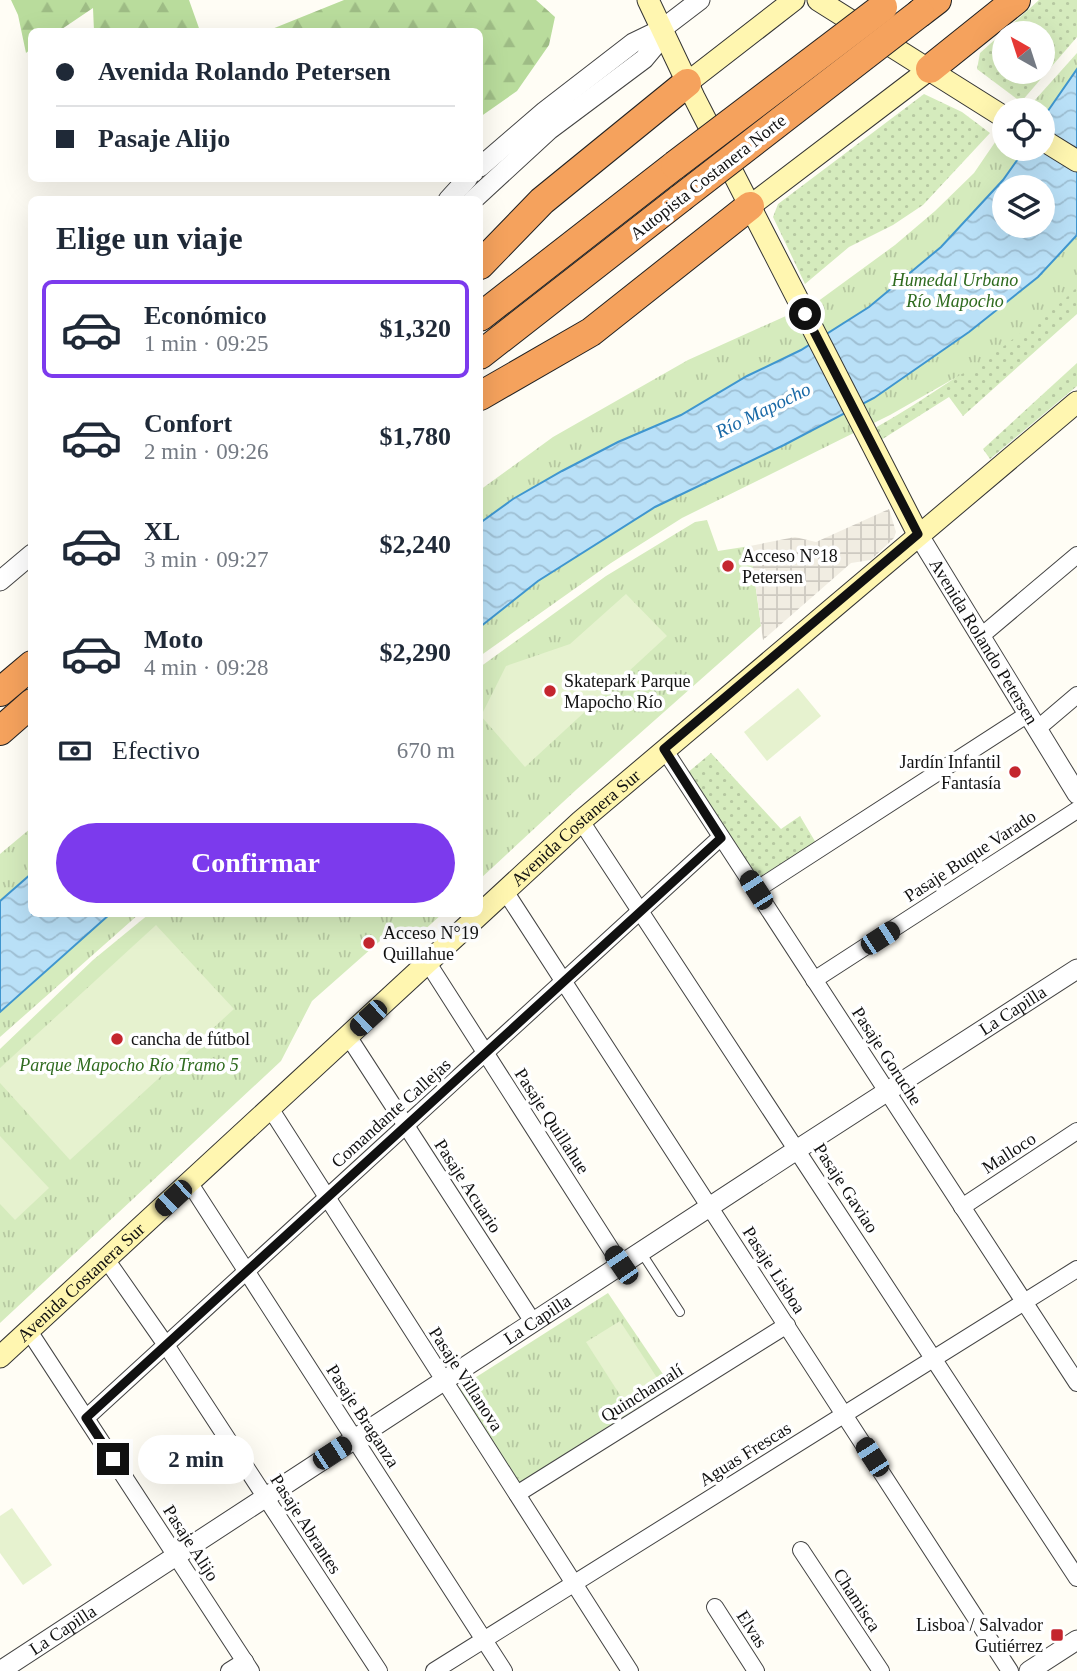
<!DOCTYPE html>
<html lang="es">
<meta charset="utf-8">
<style>
body{margin:0;font-family:Georgia,serif;background:#f6f6f7;color:#1f2937;height:100vh;display:flex;flex-direction:column;font-size:26px;white-space:nowrap}
*{box-sizing:border-box;margin:0}
p{font-size:23px;color:#747a83}
.icon{flex:none;width:38px;height:38px;fill:none;stroke:currentColor;stroke-width:2;stroke-linecap:round;stroke-linejoin:round}
.map{position:relative;flex:1;overflow:hidden}
.sheet{position:absolute;left:28px;top:196px;width:455px;height:721px;display:flex;flex-direction:column;background:#fff;border-radius:10px;box-shadow:0 7px 28px #0002}
.sheet>*{flex:none}
.guide{position:absolute;left:28px;top:28px;width:455px;height:154px;border-radius:10px;box-shadow:0 7px 28px #0002;display:grid;align-content:center;height:154px;padding:0 28px;background:#fff}
.needle{width:46px;rotate:321deg}
.tools{position:absolute;left:992px;top:21px;display:grid;gap:14px}
.tools a{display:grid;place-items:center;width:63px;height:63px;border-radius:50%;background:#fff;box-shadow:0 7px 28px #0002;font-size:35px}
.end{position:absolute;width:32px;height:32px;margin:-16px;border:9px solid #111;background:#fff;box-shadow:0 0 0 4px #fff}
.from{border-radius:50%}
.bubble{position:absolute;height:49px;border-radius:24px;background:#fff;box-shadow:0 7px 28px #0002;font-size:23px;font-weight:700;line-height:49px;text-align:center}
.car{position:absolute;width:21px;height:42px;margin:-21px -10px;border-radius:9px;box-shadow:0 0 5px 2px #0007;background:linear-gradient(#222 24%,#8ab4d8 0 40%,#222 0 76%,#8ab4d8 0 86%,#222 0)}
.guide b{display:flex;align-items:center;gap:24px;height:66px;font-size:26px}
.guide b+b{border-top:2px solid #e0e1e3}
.guide i{width:18px;height:18px;background:#1f2937}
ul{padding:0;list-style:none}
li{display:flex;align-items:center;gap:21px;height:98px;margin:0 14px 10px;padding:0 14px;border:4px solid transparent;border-radius:10px}
li div{flex:1}
li b{display:block;font-size:26px}
li em{font-style:normal;font-weight:700}
li.selected{border-color:#7c3aed}
li>.icon{width:63px;height:63px;stroke-width:1.5}
h2{padding:0 28px;font-size:32px;line-height:84px}
.pay{display:flex;align-items:center;gap:18px;height:77px;padding:0 28px;font-size:26px}
.pay p{margin-inline-start:auto}
.primary-button{display:flex;gap:14px;margin-top:auto;padding:14px 28px}
.primary-button a{flex:1;height:80px;border-radius:42px;background:#7c3aed;color:#fff;font-size:28px;font-weight:700;line-height:80px;text-align:center}
.map>svg:first-child{display:block}
</style>
<div class="map">
<svg width="1077" height="1671" viewBox="0 0 1077 1671">
<defs>
<pattern id="grass-dots" width="8" height="8" patternUnits="userSpaceOnUse" patternTransform="scale(1.75)"><rect width="8" height="8" fill="#d5ebbd"/><path d="M2 2h.1M6 6h.1" fill="none" stroke="#b6c8a1" stroke-width="1.8" stroke-linecap="round"/></pattern>
<pattern id="forest-firs" width="22" height="20" patternUnits="userSpaceOnUse" patternTransform="scale(1.75)"><rect width="22" height="20" fill="#b9dc9c"/><path d="M5 1l3.5 6h-7zM16 11l3.5 6h-7z" fill="#9ebc85"/></pattern>
<pattern id="park-tufts" width="24" height="20" patternUnits="userSpaceOnUse" patternTransform="scale(1.75)"><rect width="24" height="20" fill="#d5ebbd"/><path d="M3 7l-1-3M5 7V3M7 7l1-3M15 17l-1-3M17 17v-4M19 17l1-3" fill="none" stroke="#b6c8a1"/></pattern>
<pattern id="plaza-grid" width="8" height="8" patternUnits="userSpaceOnUse" patternTransform="scale(1.75)"><rect width="8" height="8" fill="#f1ede2"/><path d="M0 4h8M4 0v8" fill="none" stroke="#cecac1"/></pattern>
<pattern id="water-waves" width="16" height="10" patternUnits="userSpaceOnUse" patternTransform="scale(1.75)"><rect width="16" height="10" fill="#b9e0f7"/><path d="M0 5q4-4 8 0t8 0" fill="none" stroke="#9ebfd3"/></pattern>
</defs>
<rect width="100%" height="100%" fill="#fffdf5"/>
<g fill="url(#grass-dots)" fill-rule="evenodd">
<path d="M1039,0H1077V37L1021,102L977,69L980,53ZM1004,33H1043V72H1004Z"/>
<polygon points="924,94 962,112 990,133 923,205 893,225 849,247 805,284 773,217 778,204"/>
<path d="M1077,284V314L963,416L949,397L881,440L875,428C947,387 1014,337 1077,284Z"/>
<polygon points="1077,363 1077,386 990,459 983,449"/>
<polygon points="711,753 781,829 800,816 816,843 756,879 686,774"/>
</g>
<g fill="url(#forest-firs)">
<polygon points="11,0 189,0 200,31 94,31 93,8 59,31 32,32 31,49 26,53 18,15"/>
<polygon points="344,0 536,0 555,17 549,45 517,91 480,117 480,32 267,31"/>
</g>
<g fill="url(#park-tufts)" fill-rule="evenodd">
<path d="M1077,53V287L1064,300L983,362L890,415L682,518L611,563L480,656V490L553,437L688,360L817,302L895,245L935,211L974,173L1004,129V149H1043V110H1026ZM1004,187H1043V226H1004Z"/>
<polygon points="707,520 718,551 750,546 761,626 576,790 480,879 480,667 606,576 695,522"/>
<polygon points="31,828 32,914 139,914 0,1037 0,854"/>
<polygon points="149,914 442,914 411,942 389,933 312,1001 281,1061 0,1323 0,1049 93,960"/>
<polygon points="608,1293 671,1386 518,1484 459,1388"/>
</g>
<g fill="#e6f2cf">
<polygon points="626,594 667,636 525,767 481,716 506,666 570,644"/>
<polygon points="798,688 821,716 767,761 744,732"/>
<polygon points="156,925 234,1009 70,1160 0,1083 0,1068"/>
<polygon points="0,1136 49,1188 15,1220 0,1204"/>
<polygon points="620,1321 663,1387 629,1409 586,1342"/>
<polygon points="12,1508 52,1565 23,1585 0,1553 0,1516"/>
</g>
<polygon fill="url(#plaza-grid)" points="889,509 896,532 894,538 871,560 851,563 763,640 750,546 795,537 816,542"/>
<g fill="url(#water-waves)" stroke="#3f96cf" stroke-width="2" fill-rule="evenodd">
<path d="M1077,69V235L1038,277L969,332L874,398L784,445L655,507L538,581L480,627V523L513,499L562,471L618,442L681,415L747,376L801,350L869,307L941,247L1003,180L1025,149H1043V118ZM1004,187H1043V226H1004Z"/>
<polygon points="31,874 32,914 110,914 0,1012 0,901"/>
</g>
<g fill="none" stroke-linecap="round" stroke-linejoin="round">
<defs>
<polyline id="service" points="641,1252 680,1312"/>
<g id="minor">
<polyline points="980,637 1077,555"/>
<polyline points="1037,729 1077,695"/>
<polyline points="664,749 1077,1383"/>
<polyline points="581,821 1077,1578"/>
<polyline points="756,890 1028,714"/>
<polyline points="505,891 1010,1671"/>
<polyline points="428,963 621,1265"/>
<polyline points="814,980 1077,810"/>
<polyline points="348,1036 533,1322"/>
<polyline points="270,1108 630,1671"/>
<polyline points="189,1182 504,1671"/>
<polyline points="962,1207 1077,1131"/>
<polyline points="106,1259 166,1345 379,1671"/>
<polyline points="29,1331 251,1671"/>
<polyline points="86,1418 721,837"/>
<polyline points="517,1494 787,1325"/>
<polyline points="801,1550 881,1671"/>
<polyline points="715,1607 756,1671"/>
<polyline points="229,1671 245,1661"/>
<polyline points="434,1671 1077,1269"/>
</g>
<g id="tertiary">
<polyline points="480,167 545,111 633,43 662,29 700,0"/>
<polyline points="448,200 468,178"/>
<polyline points="473,200 549,130 644,59 654,47 662,29"/>
<path id="s1" d="M918,534L1077,794"/>
<polyline points="0,581 32,554"/>
<path id="s2" d="M0,1671L798,1149L1077,969"/>
<polyline points="1029,1671 1077,1640"/>
</g>
<g id="secondary">
<polyline points="648,0 694,97 918,534"/>
<polyline points="818,0 1004,117"/>
<polyline points="687,83 794,0"/>
<polyline points="1043,140 1077,161"/>
<polyline points="750,206 930,69"/>
<path id="s3" d="M0,1357L581,821L1077,402"/>
</g>
<g id="motorway">
<polyline points="920,13 937,0"/>
<polyline points="930,69 1016,0"/>
<polyline points="480,265 542,201 687,83"/>
<polyline points="480,317 675,165"/>
<polyline points="480,355 681,198"/>
<polyline points="480,396 591,332 750,206"/>
<polyline points="0,692 32,665"/>
<polyline points="0,731 32,703"/>
</g>
</defs>
<use href="#service" stroke="#444" stroke-width="10"/>
<use href="#minor" stroke="#444" stroke-width="18"/>
<use href="#tertiary" stroke="#444" stroke-width="21"/>
<use href="#secondary" stroke="#333" stroke-width="23"/>
<use href="#motorway" stroke="#222" stroke-width="30"/>
<use href="#service" stroke="#fff" stroke-width="8"/>
<use href="#minor" stroke="#fff" stroke-width="16"/>
<use href="#tertiary" stroke="#fff" stroke-width="19"/>
<use href="#secondary" stroke="#fff6b0" stroke-width="21"/>
<use href="#motorway" stroke="#f5a25d" stroke-width="28"/>
<defs>
<g id="motorway-bridge">
<polyline points="675,165 883,7"/>
<polyline points="681,198 920,13"/>
</g>
</defs>
<use href="#motorway-bridge" stroke="#222" stroke-width="30" stroke-linecap="butt"/>
<use href="#motorway-bridge" stroke="#f5a25d" stroke-width="28"/>
</g>
<g fill="none" stroke-linecap="round" stroke-linejoin="round">
<polyline stroke="#111" stroke-width="9" points="113,1459 86,1418 721,838 664,749 918,534 805,314"/>
</g>
<g fill="#c4262e" stroke="#fff" stroke-width="2.5">
<circle cx="728" cy="566" r="7"/>
<circle cx="550" cy="691" r="7"/>
<circle cx="1015" cy="772" r="7"/>
<circle cx="369" cy="943" r="7"/>
<circle cx="117" cy="1039" r="7"/>
<rect x="1050" y="1628" width="14" height="14" rx="3.5"/>
</g>
<g text-anchor="middle" dominant-baseline="central" stroke-width="7" stroke-linejoin="round" paint-order="stroke">
<g font-size="18" fill="#111" stroke="#fff">
<text transform="translate(708 177) rotate(-38)">Autopista Costanera Norte</text>
<text stroke="none"><textPath href="#s1" startOffset="126">Avenida Rolando Petersen</textPath></text>
<text stroke="none"><textPath href="#s3" startOffset="782">Avenida Costanera Sur</textPath></text>
<text transform="translate(970 856) rotate(-33)">Pasaje Buque Varado</text>
<text stroke="none"><textPath href="#s2" startOffset="1209">La Capilla</textPath></text>
<text transform="translate(887 1056) rotate(57)">Pasaje Goruche</text>
<text transform="translate(391 1113) rotate(-42)">Comandante Callejas</text>
<text transform="translate(552 1121) rotate(57)">Pasaje Quillahue</text>
<text transform="translate(1009 1153) rotate(-33)">Malloco</text>
<text transform="translate(468 1186) rotate(57)">Pasaje Acuario</text>
<text transform="translate(846 1188) rotate(57)">Pasaje Gaviao</text>
<text transform="translate(774 1270) rotate(57)">Pasaje Lisboa</text>
<text stroke="none"><textPath href="#s3" startOffset="110">Avenida Costanera Sur</textPath></text>
<text stroke="none"><textPath href="#s2" startOffset="642">La Capilla</textPath></text>
<text transform="translate(466 1379) rotate(57)">Pasaje Villanova</text>
<text transform="translate(642 1393) rotate(-32)">Quinchamalí</text>
<text transform="translate(363 1416) rotate(57)">Pasaje Braganza</text>
<text transform="translate(745 1454) rotate(-32)">Aguas Frescas</text>
<text transform="translate(306 1524) rotate(57)">Pasaje Abrantes</text>
<text transform="translate(191 1543) rotate(57)">Pasaje Alijo</text>
<text transform="translate(857 1600) rotate(57)">Chamisca</text>
<text stroke="none"><textPath href="#s2" startOffset="75">La Capilla</textPath></text>
<text transform="translate(752 1629) rotate(57)">Elvas</text>
</g>
<g font-size="18" font-style="italic" fill="#2f6b1f" stroke="#fff">
<text x="955" y="280">Humedal Urbano<tspan x="955" dy="21">Río Mapocho</tspan></text>
<text x="129" y="1065">Parque Mapocho Río Tramo 5</text>
</g>
<g font-size="18" fill="#111" stroke="#fff" text-anchor="start">
<text x="742" y="556">Acceso N°18<tspan x="742" dy="21">Petersen</tspan></text>
<text x="564" y="681">Skatepark Parque<tspan x="564" dy="21">Mapocho Río</tspan></text>
<text x="1001" y="762" text-anchor="end">Jardín Infantil<tspan x="1001" dy="21">Fantasía</tspan></text>
<text x="383" y="933">Acceso N°19<tspan x="383" dy="21">Quillahue</tspan></text>
<text x="131" y="1039">cancha de fútbol</text>
<text x="1043" y="1625" text-anchor="end">Lisboa / Salvador<tspan x="1043" dy="21">Gutiérrez</tspan></text>
</g>
<g font-size="19" font-style="italic" fill="#1768a6" stroke="#fff">
<text transform="translate(763 410) rotate(-26)">Río Mapocho</text>
</g>
</g>
</svg>
<div class="tools">
<a><svg class="needle" viewBox="-14 -14 28 28"><path d="M0-13l5 13h-10z" fill="#e53935"/><path d="M0 13l5-13h-10z" fill="#747a83"/></svg></a>
<a><svg class="icon" aria-label="locate" viewBox="0 0 24 24"><circle cx="12" cy="12" r="6"/><path d="M12 2v4M12 18v4M2 12h4M18 12h4"/></svg></a>
<a><svg class="icon" aria-label="layers" viewBox="0 0 24 24"><path d="M12 4l9 5-9 5-9-5zM3 14l9 5 9-5"/></svg></a>
</div>
<i class="end from" style="left:805px;top:314px"></i>
<i class="end" style="left:113px;top:1459px"></i>
<div class="bubble" style="left:138px;top:1435px;width:116px">2 min</div>
<i class="car" style="left:756px;top:890px;rotate:327deg"></i>
<i class="car" style="left:880px;top:938px;rotate:57deg"></i>
<i class="car" style="left:368px;top:1018px;rotate:227deg"></i>
<i class="car" style="left:173px;top:1198px;rotate:227deg"></i>
<i class="car" style="left:621px;top:1265px;rotate:326deg"></i>
<i class="car" style="left:332px;top:1453px;rotate:57deg"></i>
<i class="car" style="left:872px;top:1457px;rotate:327deg"></i>
<div class="guide">
<b><i class="from"></i>Avenida Rolando Petersen</b>
<b><i></i>Pasaje Alijo</b>
</div>
<section class="sheet">
<h2>Elige un viaje</h2>
<ul>
<li class="selected"><svg class="icon" aria-label="car" viewBox="0 0 24 24"><path d="M5 17H2v-5l4-1 3-4h7l3 4 3 1v5h-3M9 17h6M6 11h13"/><circle cx="7" cy="17" r="2"/><circle cx="17" cy="17" r="2"/></svg><div><b>Económico</b><p>1 min · 09:25</p></div><em>$1,320</em></li>
<li><svg class="icon" aria-label="car" viewBox="0 0 24 24"><path d="M5 17H2v-5l4-1 3-4h7l3 4 3 1v5h-3M9 17h6M6 11h13"/><circle cx="7" cy="17" r="2"/><circle cx="17" cy="17" r="2"/></svg><div><b>Confort</b><p>2 min · 09:26</p></div><em>$1,780</em></li>
<li><svg class="icon" aria-label="car" viewBox="0 0 24 24"><path d="M5 17H2v-5l4-1 3-4h7l3 4 3 1v5h-3M9 17h6M6 11h13"/><circle cx="7" cy="17" r="2"/><circle cx="17" cy="17" r="2"/></svg><div><b>XL</b><p>3 min · 09:27</p></div><em>$2,240</em></li>
<li><svg class="icon" aria-label="car" viewBox="0 0 24 24"><path d="M5 17H2v-5l4-1 3-4h7l3 4 3 1v5h-3M9 17h6M6 11h13"/><circle cx="7" cy="17" r="2"/><circle cx="17" cy="17" r="2"/></svg><div><b>Moto</b><p>4 min · 09:28</p></div><em>$2,290</em></li>
</ul>
<div class="pay"><svg class="icon" aria-label="cash" viewBox="0 0 24 24"><path d="M3 7h18v10H3z"/><circle cx="12" cy="12" r="2"/></svg>Efectivo<p>670 m</p></div>
<div class="primary-button"><a>Confirmar</a></div>
</section>
</div>
